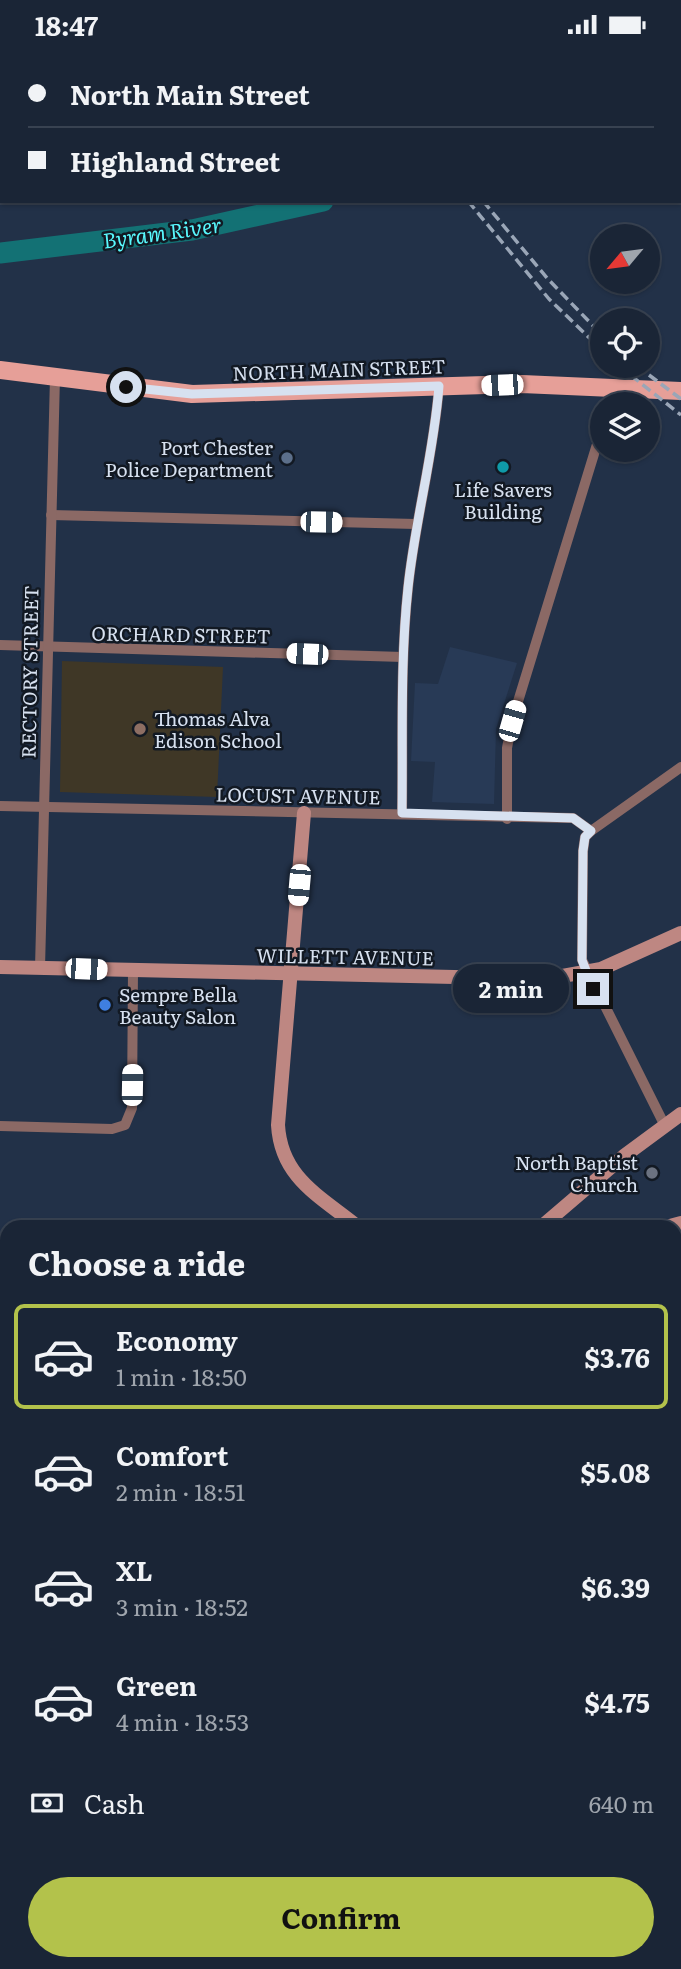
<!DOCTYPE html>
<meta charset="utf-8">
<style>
body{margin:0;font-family:Literata,serif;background:#273142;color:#f1f3f6;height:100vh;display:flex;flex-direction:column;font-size:26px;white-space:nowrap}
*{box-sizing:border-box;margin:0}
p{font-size:23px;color:#9fa5ad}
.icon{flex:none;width:38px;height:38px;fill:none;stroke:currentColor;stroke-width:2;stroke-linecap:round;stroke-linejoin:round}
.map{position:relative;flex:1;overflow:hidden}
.drawer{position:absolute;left:0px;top:1171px;width:682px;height:751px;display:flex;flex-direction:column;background:#1a2536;border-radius:21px 21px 0 0;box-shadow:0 2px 5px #0004,0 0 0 2px #384251}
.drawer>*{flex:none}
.banner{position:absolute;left:0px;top:0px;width:682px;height:154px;box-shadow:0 2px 5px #0004,0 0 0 2px #384251;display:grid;align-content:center;height:154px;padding:0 28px;background:#1a2536}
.needle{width:46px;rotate:241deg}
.controls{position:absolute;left:590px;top:175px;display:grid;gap:14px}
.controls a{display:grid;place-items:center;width:70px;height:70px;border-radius:50%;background:#1a2536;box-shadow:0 2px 5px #0004,0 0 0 2px #384251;font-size:35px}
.end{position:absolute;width:32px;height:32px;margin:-16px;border:9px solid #d7e1f0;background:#111;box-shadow:0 0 0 4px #111}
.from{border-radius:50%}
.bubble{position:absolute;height:49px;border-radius:24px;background:#1a2536;box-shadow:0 2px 5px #0004,0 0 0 2px #384251;font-size:23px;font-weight:700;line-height:49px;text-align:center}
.car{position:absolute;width:21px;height:42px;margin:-21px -10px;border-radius:9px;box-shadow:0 0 5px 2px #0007;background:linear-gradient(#fff 24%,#345 0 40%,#fff 0 76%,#345 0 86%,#fff 0)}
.banner b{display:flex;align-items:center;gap:24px;height:66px;font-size:26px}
.banner b+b{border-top:2px solid #384251}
.banner i{width:18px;height:18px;background:#f1f3f6}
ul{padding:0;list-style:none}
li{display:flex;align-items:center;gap:21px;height:105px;margin:0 14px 10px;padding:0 14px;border:4px solid transparent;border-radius:10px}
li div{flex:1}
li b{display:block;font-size:26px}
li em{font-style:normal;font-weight:700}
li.active{border-color:#b3c24b}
li>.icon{width:63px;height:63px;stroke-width:1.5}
h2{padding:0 28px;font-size:32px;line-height:84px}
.pay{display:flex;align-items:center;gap:18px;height:77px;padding:0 28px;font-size:26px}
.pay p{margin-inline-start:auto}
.button{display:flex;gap:14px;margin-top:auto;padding:14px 28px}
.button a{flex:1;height:80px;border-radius:42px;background:#b3c24b;color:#111;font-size:28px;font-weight:700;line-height:80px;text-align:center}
.status{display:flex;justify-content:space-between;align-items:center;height:49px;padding:0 35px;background:#1a2536;direction:ltr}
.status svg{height:19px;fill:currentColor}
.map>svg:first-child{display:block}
</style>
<div class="status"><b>18:47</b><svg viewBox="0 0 49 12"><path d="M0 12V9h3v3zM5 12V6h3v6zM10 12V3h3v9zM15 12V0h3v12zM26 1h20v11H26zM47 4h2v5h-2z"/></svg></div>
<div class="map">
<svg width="681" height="1920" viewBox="0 0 681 1920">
<rect width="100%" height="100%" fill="#223148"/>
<polygon fill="#283a56" points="450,598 517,614 496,680 494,755 432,753 435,713 411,712 415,634 438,635"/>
<polygon fill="#3f3726" points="62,612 223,618 217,748 60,743"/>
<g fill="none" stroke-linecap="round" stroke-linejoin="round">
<polyline stroke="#137174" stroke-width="21" points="0,204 192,181 323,152"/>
<g stroke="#8b6965" stroke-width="10">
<polyline points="107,0 107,2"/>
<polyline points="582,2 582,0"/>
<polyline points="609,355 615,338"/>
<polyline points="51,466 416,475"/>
<polyline points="0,596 403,608"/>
<polyline points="0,757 573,769 591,782"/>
<path d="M402,764C403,689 400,613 408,539C415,471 434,405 439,337"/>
<polyline points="507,770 507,699 512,672 602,379"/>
<polyline points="40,919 55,328"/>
<polyline points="664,1075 582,911 583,802 585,788 591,782 681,718"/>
<polyline points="0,1077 112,1080 125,1076 132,1059 133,921"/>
<polyline points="676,1326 681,1325"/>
<polyline points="0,1461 7,1466"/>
<polyline points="0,1594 7,1585"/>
<polyline points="0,1800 7,1806"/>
<polyline points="676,1825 681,1825"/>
<polyline points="337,1914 338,1920"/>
<polyline points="460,1920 464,1914"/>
</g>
<g stroke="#be8782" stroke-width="14">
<polyline points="334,2 340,0"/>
<polyline points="0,94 2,94"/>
<path d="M304,764L278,1076C281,1129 320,1147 358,1178"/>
<polyline points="0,918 546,930 601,920 681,884"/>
<polyline points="541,1178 624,1107 681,1065"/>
<polyline points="666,1178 681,1174"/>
<polyline points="676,1393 681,1399"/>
<polyline points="0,1826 7,1817"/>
<polyline points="676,1846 681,1837"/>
<polyline points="630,1920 633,1914"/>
</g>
<polyline stroke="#e69f98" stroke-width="18" points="0,321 192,345 522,335 681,342"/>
<g stroke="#9aa6b7" stroke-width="3.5" stroke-dasharray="10 5" stroke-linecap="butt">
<polyline points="355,0 356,2"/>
<polyline points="372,0 373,2"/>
<polyline points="468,152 549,250 602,301"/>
<polyline points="483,152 547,229 602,286"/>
<polyline points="619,317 681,366"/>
<polyline points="637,317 681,350"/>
</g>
</g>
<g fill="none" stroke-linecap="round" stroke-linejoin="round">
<path stroke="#d7e1f0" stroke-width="9" d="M126,338L192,345L439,337C434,405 415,471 408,539C400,613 403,690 402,764L573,769L591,782L585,788L583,802L582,911L593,940"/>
</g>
<circle fill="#5c6f8a" stroke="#121923" stroke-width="2.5" cx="287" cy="409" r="7"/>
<circle fill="#0f9aa8" stroke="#121923" stroke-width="2.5" cx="503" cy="418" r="7"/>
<circle fill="#8d6e63" stroke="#121923" stroke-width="2.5" cx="140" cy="680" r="7"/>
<circle fill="#3f7fe0" stroke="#121923" stroke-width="2.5" cx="105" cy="956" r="7"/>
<circle fill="#6b7280" stroke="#121923" stroke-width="2.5" cx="652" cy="1124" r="7"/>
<g text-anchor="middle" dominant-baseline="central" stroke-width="5" stroke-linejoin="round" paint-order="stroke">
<g font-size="19" fill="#d7e1f0" stroke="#121923">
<text transform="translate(339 320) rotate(-2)">NORTH MAIN STREET</text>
<text transform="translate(181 585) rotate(1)">ORCHARD STREET</text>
<text transform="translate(29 623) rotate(-89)">RECTORY STREET</text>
<text transform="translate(298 746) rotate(1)">LOCUST AVENUE</text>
<text transform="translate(345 907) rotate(1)">WILLETT AVENUE</text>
</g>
<g font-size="19" fill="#d7e1f0" stroke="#121923" text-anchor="end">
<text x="273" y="398">Port Chester<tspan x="273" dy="22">Police Department</tspan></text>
<text x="503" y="440" text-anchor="middle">Life Savers<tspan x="503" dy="22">Building</tspan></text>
<text x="154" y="669" text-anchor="start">Thomas Alva<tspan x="154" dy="22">Edison School</tspan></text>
<text x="119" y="945" text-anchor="start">Sempre Bella<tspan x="119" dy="22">Beauty Salon</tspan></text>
<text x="638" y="1113">North Baptist<tspan x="638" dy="22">Church</tspan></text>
</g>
<g font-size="21" font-style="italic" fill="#58f8fd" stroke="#121923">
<text transform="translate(162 182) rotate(-8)">Byram River</text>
</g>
</g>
</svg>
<div class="controls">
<a><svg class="needle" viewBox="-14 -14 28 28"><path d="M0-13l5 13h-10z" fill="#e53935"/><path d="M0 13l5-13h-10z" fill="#9fa5ad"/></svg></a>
<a><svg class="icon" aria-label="locate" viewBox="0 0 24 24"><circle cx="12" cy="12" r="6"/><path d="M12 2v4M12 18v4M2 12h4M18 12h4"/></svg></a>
<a><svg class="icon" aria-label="layers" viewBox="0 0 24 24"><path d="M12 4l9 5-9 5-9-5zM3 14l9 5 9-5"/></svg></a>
</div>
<i class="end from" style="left:126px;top:338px"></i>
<i class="end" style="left:593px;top:940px"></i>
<div class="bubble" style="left:453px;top:915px;width:116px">2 min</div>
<i class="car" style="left:502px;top:336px;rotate:268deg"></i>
<i class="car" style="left:321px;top:473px;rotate:91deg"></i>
<i class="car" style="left:307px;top:605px;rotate:272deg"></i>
<i class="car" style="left:512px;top:672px;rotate:16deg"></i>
<i class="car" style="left:299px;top:836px;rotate:185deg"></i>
<i class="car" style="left:86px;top:920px;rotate:92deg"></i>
<i class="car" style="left:132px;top:1036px;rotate:1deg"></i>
<div class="banner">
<b><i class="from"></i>North Main Street</b>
<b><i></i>Highland Street</b>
</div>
<section class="drawer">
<h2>Choose a ride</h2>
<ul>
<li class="active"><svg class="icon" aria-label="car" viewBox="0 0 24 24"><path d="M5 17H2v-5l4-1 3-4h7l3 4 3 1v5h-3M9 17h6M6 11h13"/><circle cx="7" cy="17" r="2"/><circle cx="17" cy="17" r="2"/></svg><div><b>Economy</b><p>1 min · 18:50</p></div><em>$3.76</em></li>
<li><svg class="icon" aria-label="car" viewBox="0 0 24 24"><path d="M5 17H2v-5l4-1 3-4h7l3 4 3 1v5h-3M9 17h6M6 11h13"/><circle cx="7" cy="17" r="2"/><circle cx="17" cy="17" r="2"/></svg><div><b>Comfort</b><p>2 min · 18:51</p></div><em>$5.08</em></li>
<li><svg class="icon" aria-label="car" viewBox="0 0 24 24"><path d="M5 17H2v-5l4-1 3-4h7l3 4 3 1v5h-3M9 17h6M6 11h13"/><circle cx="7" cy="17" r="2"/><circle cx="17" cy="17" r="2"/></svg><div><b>XL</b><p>3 min · 18:52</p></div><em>$6.39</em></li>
<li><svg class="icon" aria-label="car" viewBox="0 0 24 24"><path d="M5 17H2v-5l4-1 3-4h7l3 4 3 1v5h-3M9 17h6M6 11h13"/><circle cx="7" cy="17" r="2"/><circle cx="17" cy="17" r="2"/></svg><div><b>Green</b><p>4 min · 18:53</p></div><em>$4.75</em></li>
</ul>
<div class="pay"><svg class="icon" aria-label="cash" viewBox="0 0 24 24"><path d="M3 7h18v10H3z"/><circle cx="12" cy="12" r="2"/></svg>Cash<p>640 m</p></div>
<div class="button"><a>Confirm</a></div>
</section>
</div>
